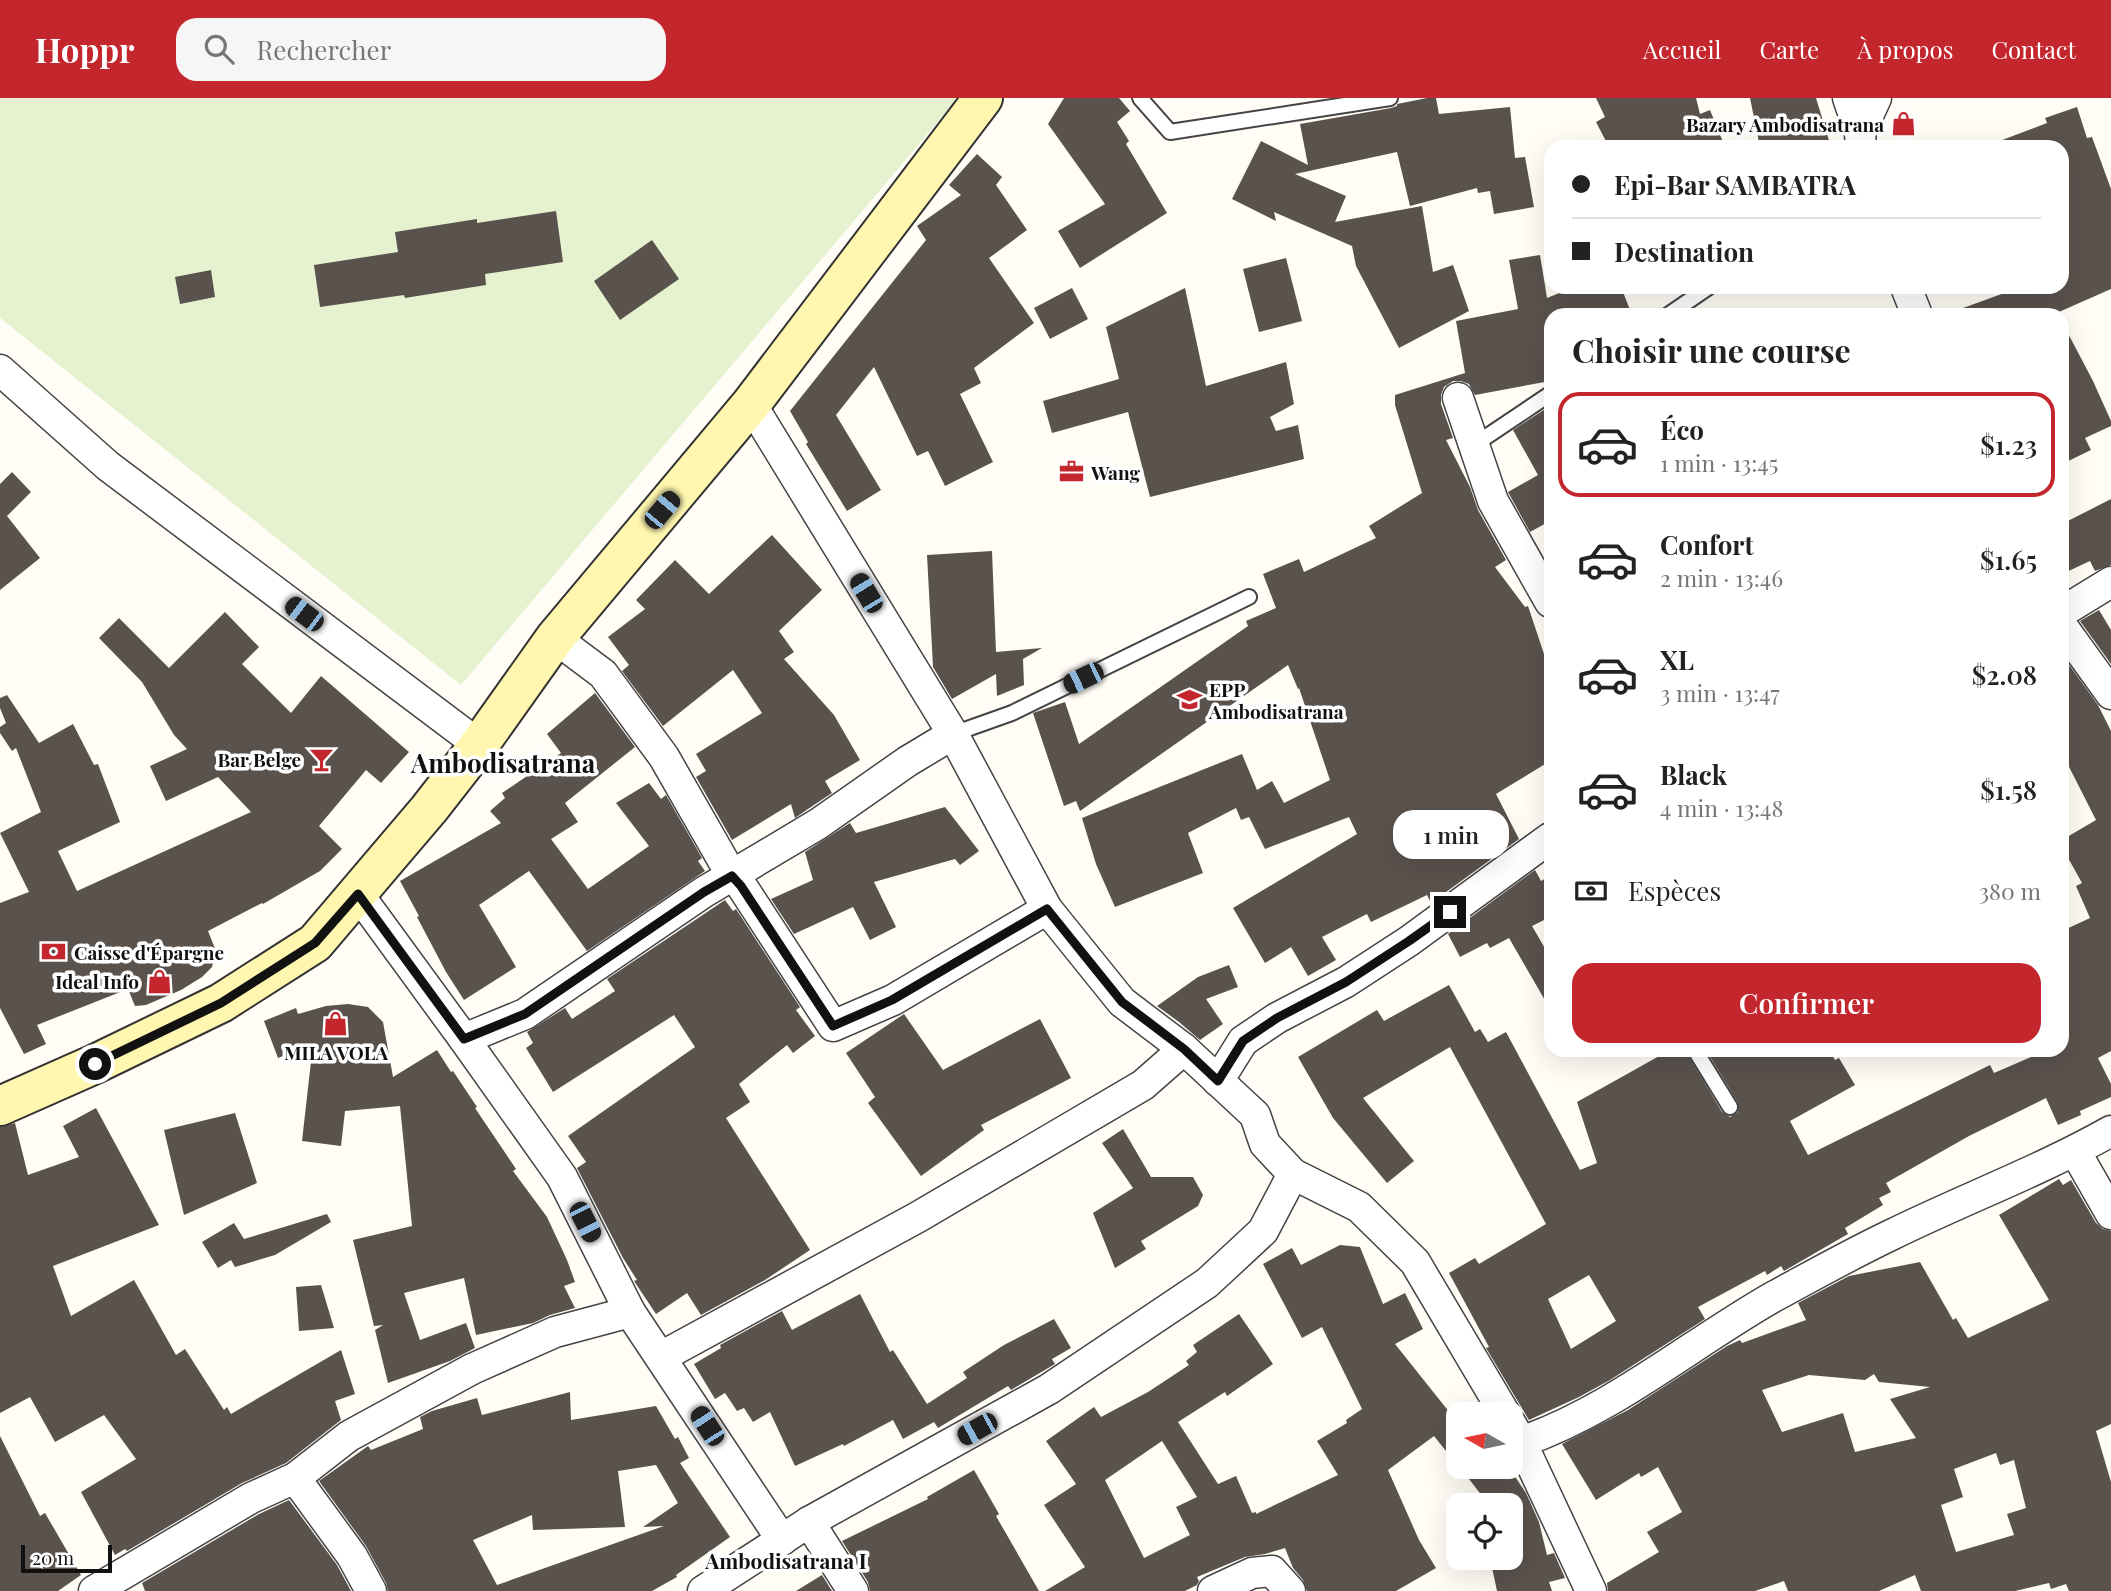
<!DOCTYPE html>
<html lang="fr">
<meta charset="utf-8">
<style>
body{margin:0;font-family:"Playfair Display",serif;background:#f6f6f6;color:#222;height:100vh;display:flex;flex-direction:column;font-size:26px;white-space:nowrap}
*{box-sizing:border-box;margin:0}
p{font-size:23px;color:#767676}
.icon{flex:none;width:38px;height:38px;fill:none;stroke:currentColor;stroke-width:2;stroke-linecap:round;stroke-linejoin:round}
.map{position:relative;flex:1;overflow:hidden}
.panel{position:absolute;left:1544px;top:210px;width:525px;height:749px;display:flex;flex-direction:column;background:#fff;border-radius:21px;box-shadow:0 7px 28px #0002}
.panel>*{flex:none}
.banner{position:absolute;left:1544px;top:42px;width:525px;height:154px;border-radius:21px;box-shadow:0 7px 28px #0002;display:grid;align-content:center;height:154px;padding:0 28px;background:#fff}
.needle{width:46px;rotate:279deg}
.controls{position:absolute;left:1446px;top:1304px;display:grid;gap:14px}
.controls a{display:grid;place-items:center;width:77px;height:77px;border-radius:14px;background:#fff;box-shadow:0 7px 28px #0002;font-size:35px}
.scale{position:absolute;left:21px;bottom:18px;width:91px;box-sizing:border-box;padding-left:7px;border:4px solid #111;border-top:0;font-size:19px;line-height:24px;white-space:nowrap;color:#111;-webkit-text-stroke:5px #fff;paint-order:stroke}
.end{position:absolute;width:32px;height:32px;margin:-16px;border:9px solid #111;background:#fff;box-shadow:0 0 0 4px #fff}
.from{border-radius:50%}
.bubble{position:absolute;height:49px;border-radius:21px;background:#fff;box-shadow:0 7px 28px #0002;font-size:23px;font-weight:600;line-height:49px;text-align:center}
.car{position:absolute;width:21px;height:42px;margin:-21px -10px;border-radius:9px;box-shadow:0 0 5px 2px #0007;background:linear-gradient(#222 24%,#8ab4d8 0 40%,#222 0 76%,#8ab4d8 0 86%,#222 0)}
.banner b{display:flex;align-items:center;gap:24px;height:66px;font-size:26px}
.banner b+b{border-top:2px solid #e0e0e0}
.banner i{width:18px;height:18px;background:#222}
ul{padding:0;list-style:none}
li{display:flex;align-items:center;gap:21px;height:105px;margin:0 14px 10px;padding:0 14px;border:4px solid transparent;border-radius:21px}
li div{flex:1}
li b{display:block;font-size:26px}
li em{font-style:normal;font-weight:600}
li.on{border-color:#c4262e}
li>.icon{width:63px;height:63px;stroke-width:1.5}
h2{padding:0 28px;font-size:32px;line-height:84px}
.pay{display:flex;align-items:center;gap:18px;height:77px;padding:0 28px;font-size:26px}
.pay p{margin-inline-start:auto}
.cta{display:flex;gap:14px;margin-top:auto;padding:14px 28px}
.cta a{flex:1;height:80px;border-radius:21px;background:#c4262e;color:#fff;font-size:28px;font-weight:600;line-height:80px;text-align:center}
header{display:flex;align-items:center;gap:42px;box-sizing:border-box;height:98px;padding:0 35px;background:#c4262e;color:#fff}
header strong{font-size:33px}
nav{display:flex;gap:38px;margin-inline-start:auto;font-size:24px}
.search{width:490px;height:63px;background:#f6f6f6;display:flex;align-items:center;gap:18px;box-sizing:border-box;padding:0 24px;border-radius:21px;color:#767676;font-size:26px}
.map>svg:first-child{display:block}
</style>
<header>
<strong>Hoppr</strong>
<div class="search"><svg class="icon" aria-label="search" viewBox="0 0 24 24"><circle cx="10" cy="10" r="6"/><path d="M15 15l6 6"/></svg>Rechercher</div>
<nav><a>Accueil</a><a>Carte</a><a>À propos</a><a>Contact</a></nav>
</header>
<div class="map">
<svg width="2111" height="1493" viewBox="0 0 2111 1493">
<rect width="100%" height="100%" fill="#fffdf5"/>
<polygon fill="#e6f2cf" points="0,0 958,0 461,587 0,220"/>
<g fill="#5a524d" fill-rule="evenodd">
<polygon points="1064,0 1119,0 1130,13 1117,24 1129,43 1126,46 1167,115 1080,170 1058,133 1105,106 1048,26"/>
<polygon points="1427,0 1436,0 1439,16 1510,9 1515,60 1525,59 1534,109 1494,116 1490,93 1478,95 1477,90 1410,108 1397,54 1295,76 1346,98 1335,124 1422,108 1433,174 1453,167 1469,213 1399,250 1356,168 1352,148 1274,114 1276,123 1232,101 1261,43 1308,67 1300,26 1391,10 1397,8 1397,6"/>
<polygon points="1596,0 1696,0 1700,16 1710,12 1725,49 1609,49 1596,24 1605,19"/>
<polygon points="1750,0 1816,0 1831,49 1760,49"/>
<polygon points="2077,9 2087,40 2092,39 2111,91 2111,191 2052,217 1953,217 1952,214 2021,189 2062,189 2062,49 1990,49 1989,47 2047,25 2045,20"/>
<polygon points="977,56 1002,79 996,87 1027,132 989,160 1034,225 974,270 981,285 960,296 993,364 945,388 928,353 917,358 874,269 836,317 881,392 847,413 806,346 808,344 790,313 926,142 917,128 961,97 949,87"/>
<polygon points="556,113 563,164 485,176 486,187 405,200 404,197 320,209 314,167 398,154 395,134 477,121 477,125"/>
<polygon points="652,142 679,181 620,222 594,183"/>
<polygon points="1540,157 1547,200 1574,189 1621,189 1632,217 1550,217 1550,283 1475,297 1469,286 1461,283 1453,283 1444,289 1441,297 1441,306 1453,340 1446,342 1470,389 1478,412 1506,462 1495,469 1525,509 1528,508 1550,574 1550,663 1496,696 1519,741 1431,805 1427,797 1371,824 1367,816 1322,839 1336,862 1308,878 1291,849 1265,865 1233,810 1357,736 1349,719 1265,751 1249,719 1241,722 1236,710 1188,735 1203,775 1115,809 1096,766 1082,720 1242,656 1257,692 1272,683 1284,705 1330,682 1299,590 1298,591 1288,567 1080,713 1076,703 1064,708 1033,615 1065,604 1079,646 1248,528 1246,523 1276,510 1263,476 1299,461 1304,474 1376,440 1369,428 1422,395 1395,307 1395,297 1465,275 1456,223 1518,211 1509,162"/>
<polygon points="1286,160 1302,223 1259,234 1243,171"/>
<polygon points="211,172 215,199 180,206 175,179"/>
<polygon points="1072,190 1088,221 1050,241 1034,210"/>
<polygon points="1185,190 1206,288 1286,264 1294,306 1270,319 1276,333 1298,327 1304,361 1150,399 1128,314 1052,335 1043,303 1119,281 1106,229"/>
<polygon points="2062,224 2093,283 2111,323 2111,328 2085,340 2091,352 2062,366"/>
<polygon points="1550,308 1550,423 1530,434 1508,394 1538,377 1513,332"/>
<polygon points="12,374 31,394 7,418 40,460 0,492 0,386"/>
<polygon points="2111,401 2111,467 2095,473 2090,463 2062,476 2062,426"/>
<polygon points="772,437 822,492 779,533 794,554 784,561 834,617 860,662 825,683 832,695 808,711 795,720 791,706 732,742 696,679 706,673 696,656 762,615 733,572 663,628 622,573 629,567 608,539 645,511 636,502 675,462 709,496"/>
<polygon points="992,453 996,554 1042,550 1023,561 1024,587 997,598 996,576 952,601 933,569 927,457"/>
<polygon points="2099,512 2111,532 2111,566 2080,523"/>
<polygon points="225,514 259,549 242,566 291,615 321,578 409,654 381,685 366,672 319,728 342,751 320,773 263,806 262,805 208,833 216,853 212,869 202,879 181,892 146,907 135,908 128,891 37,927 46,946 24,956 0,910 0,805 29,794 0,735 41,714 16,650 12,653 0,635 0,629 6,625 0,610 0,600 7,597 39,645 73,626 94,667 98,666 120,724 58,753 77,793 251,714 218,679 166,703 150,668 187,651 174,637 142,584 99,540 119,520 169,570"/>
<path d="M2062,557L2098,607L2111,633V953L2098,960L2111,986V999L2080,1013L2081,1017L2058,1027L2046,1000L1969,1038L1886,1085L1891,1094L1879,1100L1883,1107L1845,1130L1848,1136L1784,1173L1781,1168L1767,1177L1765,1173L1698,1209L1705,1221L1610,1282L1579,1299L1529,1322L1486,1250L1489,1249L1449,1175L1475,1160L1479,1166L1546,1126L1450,949L1363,1000L1414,1063L1387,1085L1333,1020L1298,959L1377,912L1384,923L1449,887L1475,934L1480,931L1488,944L1506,934L1580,1072L1597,1065L1577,1004L1670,952H1685L1722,1014L1730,1019L1738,1014V1005L1706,952H1829L1835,962L1839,960L1855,987L1790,1023L1808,1057L1990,967L1994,975L2047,952H2062V833L2090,820L2076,788L2082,785L2062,749V742L2096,722L2062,655ZM1589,1177L1616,1223L1571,1251L1548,1201Z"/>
<polygon points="595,595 635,649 565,705 578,724 551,741 588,791 649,748 616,705 649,685 661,701 666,697 702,760 698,763 705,773 587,853 529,773 479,807 516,869 464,902 446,874 417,819 419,818 400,783 501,725 490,713 505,700 502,695 561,655 547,636"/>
<polygon points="945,709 979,753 960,767 955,761 874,784 896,829 870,842 853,809 794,836 771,801 813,782 805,754 850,725 856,735"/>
<polygon points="1535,772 1541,783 1550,778 1550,819 1532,828 1550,859 1550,911 1509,840 1490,850 1487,845 1460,859 1448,836"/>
<polygon points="725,802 733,813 736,811 800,909 796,912 815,938 793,955 787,947 739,986 750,1004 726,1020 810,1152 765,1182 701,1217 687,1195 656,1216 634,1183 637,1182 623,1160 577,1070 586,1064 568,1038 695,949 674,917 553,994 526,950 533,945 527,934 565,910 572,921 615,893 607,881"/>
<polygon points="1229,867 1238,889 1206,901 1223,926 1200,942 1179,924 1157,908 1198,879"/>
<polygon points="348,906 368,909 383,924 393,979 437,952 451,974 453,973 477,1009 475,1010 516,1071 513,1073 547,1119 567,1162 575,1184 564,1188 575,1210 550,1217 533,1225 476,1237 464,1180 404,1195 420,1242 466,1225 475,1250 450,1263 388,1285 375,1232 383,1227 374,1228 353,1142 412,1128 400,1008 345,1013 341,1048 302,1043 313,946 278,960 264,923 296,910 298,916 326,908"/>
<polygon points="904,916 943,972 1040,921 1071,980 981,1027 984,1032 921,1078 868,1005 875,999 846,955"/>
<polygon points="96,1010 159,1127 53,1168 71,1218 134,1182 176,1257 185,1251 224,1312 227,1309 231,1316 341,1252 355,1296 335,1303 341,1322 286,1365 242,1385 127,1453 125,1451 115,1457 81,1394 136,1361 104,1317 55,1344 30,1299 0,1315 0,1029 15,1025 28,1077 79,1059 63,1028"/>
<polygon points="235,1015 257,1085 184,1117 164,1032"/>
<polygon points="1123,1031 1151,1079 1193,1079 1203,1097 1198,1108 1141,1143 1146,1151 1115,1170 1093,1115 1133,1090 1102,1045"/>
<path d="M2059,1081L2063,1087L2071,1082L2096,1125L2103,1131L2111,1133V1326L2096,1333L2111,1384V1493H2069L2066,1486L2051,1491L2049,1485L2015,1493H1921L1915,1477L1879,1493H1788L1784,1483L1755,1493H1608L1607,1485L1659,1454L1647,1434L1682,1414L1658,1369L1641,1379L1639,1375L1596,1402L1562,1346L1628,1312L1727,1248L1740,1242L1742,1245L1806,1222L1798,1205L1849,1178L1920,1164L1953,1222L1956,1220L1968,1240L2049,1202L1999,1117ZM1874,1276L1879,1284L1930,1289L1890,1301L1916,1340L1855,1354L1843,1315L1782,1334L1762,1292L1809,1277L1865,1282ZM1996,1355L2000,1367L2014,1362L2026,1410L2007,1416L2014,1437L1956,1454L1941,1407L1963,1399L1954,1371Z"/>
<polygon points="327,1116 331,1124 275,1157 235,1169 231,1162 218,1170 202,1144 234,1125 244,1141"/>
<path d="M1340,1147L1360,1149L1383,1206L1405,1195L1423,1231L1395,1246L1458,1325V1368L1434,1338L1388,1372L1419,1442L1436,1470L1396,1493H1307L1303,1482L1293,1470L1285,1450L1265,1456L1245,1459L1197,1479L1199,1483L1197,1487L1185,1493H1045L1085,1469L1044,1407L1076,1386L1046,1343L1094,1309L1101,1319L1148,1294L1189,1267L1186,1263L1197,1254L1193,1247L1239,1216L1273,1266L1227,1298L1225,1294L1178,1324L1218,1386L1236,1378L1252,1415L1256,1414V1416L1338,1377L1317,1343L1347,1325L1346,1322L1362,1311L1322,1229L1302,1240L1263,1166L1292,1150L1301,1167ZM1162,1343L1197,1399L1176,1409L1190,1437L1144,1460L1105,1382Z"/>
<polygon points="321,1187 334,1230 299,1233 296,1189"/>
<polygon points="860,1196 890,1254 893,1252 927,1306 967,1280 963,1274 1004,1247 1054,1221 1071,1250 1052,1261 1055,1266 1011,1292 1008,1288 938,1330 934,1324 903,1341 893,1322 844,1348 843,1346 795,1368 770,1314 753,1324 744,1310 737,1313 725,1295 715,1301 694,1266 721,1250 720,1247 782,1213 792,1232"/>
<path d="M570,1294L571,1322L656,1308L675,1341L678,1339L689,1360L680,1365L730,1439L676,1477L677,1479L652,1493H388L386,1485L366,1448L319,1383L368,1348L371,1352L423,1331L420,1319L432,1313L477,1300L482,1317ZM656,1367L678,1405L643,1429L664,1428L497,1487L473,1442L532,1417L533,1432L625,1429L618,1373Z"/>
<polygon points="0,1338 40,1418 45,1415 81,1477 58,1493 0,1493"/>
<polygon points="1459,1368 1508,1368 1526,1395 1539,1424 1547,1457 1554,1455 1565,1480 1549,1484 1552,1493 1497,1493 1490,1460 1510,1460 1510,1407 1489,1407"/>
<polygon points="974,1372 999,1416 996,1418 1039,1493 870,1493 868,1484 842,1443 928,1401 927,1399"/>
<polygon points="289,1402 337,1467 351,1493 145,1493 142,1485 259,1416"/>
<polygon points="822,1477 832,1493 796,1493"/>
</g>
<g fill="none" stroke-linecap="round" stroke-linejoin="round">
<defs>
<g id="service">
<polyline points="1140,0 1170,34 1390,0"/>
<polyline points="1668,217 1709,189"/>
<polyline points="1474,347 1550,296"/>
<polyline points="953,636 1012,615 1249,499"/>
<polyline points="1695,952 1730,1009"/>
</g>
<g id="minor">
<polyline points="1848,0 1860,35 1861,49"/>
<polyline points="1860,35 1876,0"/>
<polyline points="1906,189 1917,217"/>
<polyline points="0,272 108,368 479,647"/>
<polyline points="1458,300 1493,403 1550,504"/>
<polyline points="751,306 953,636 1047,811 1122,904 1184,951 1255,1017 1265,1046 1293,1076 1359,1109 1415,1164 1505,1316"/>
<polyline points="2062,514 2111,484"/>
<polyline points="2062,528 2111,596"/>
<polyline points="555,540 603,576 664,659 732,778 741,787 833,928 893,902 1047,811"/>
<polyline points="358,796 464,941 562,1079 630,1214 782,1442"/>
<polyline points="464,941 525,916 704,794 818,726 908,663 953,636"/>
<polyline points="1218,983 1243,943 1277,920 1346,884 1409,843 1550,740"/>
<polyline points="2075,1053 2111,1116"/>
<polyline points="661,1259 918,1119 1143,987 1184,951"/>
<polyline points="1511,1326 1521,1344 1591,1493"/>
<path d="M1521,1344C1613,1312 1689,1247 1773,1199C1812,1178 1851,1156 1891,1137C1964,1101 2040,1073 2111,1033"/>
<polyline points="295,1380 352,1458 371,1493"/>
<polyline points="809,1424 853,1493"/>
<polyline points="94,1493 251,1400 295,1380 349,1338 472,1271 555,1234 630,1214"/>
<polyline points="703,1493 809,1424 1049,1291 1207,1185 1263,1133 1293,1076"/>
<polyline points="1213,1493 1252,1475 1272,1473 1290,1493"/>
</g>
<polyline id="secondary" points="0,1008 95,966 221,905 315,845 429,711 479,647 555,540 751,306 983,0"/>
</defs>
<use href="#service" stroke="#444" stroke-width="18"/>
<use href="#minor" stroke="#444" stroke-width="33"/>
<use href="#secondary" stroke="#333" stroke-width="42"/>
<use href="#service" stroke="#fff" stroke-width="14"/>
<use href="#minor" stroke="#fff" stroke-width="30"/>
<use href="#secondary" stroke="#fff6b0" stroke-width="38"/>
</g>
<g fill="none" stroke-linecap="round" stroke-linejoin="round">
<polyline stroke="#111" stroke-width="9" points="95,966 221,905 315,845 358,796 464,941 525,916 704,794 732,778 741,788 833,928 892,902 1047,811 1122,904 1184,951 1218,983 1243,943 1277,920 1346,884 1409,843 1450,814"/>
</g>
<defs>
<symbol id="shop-bare" viewBox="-9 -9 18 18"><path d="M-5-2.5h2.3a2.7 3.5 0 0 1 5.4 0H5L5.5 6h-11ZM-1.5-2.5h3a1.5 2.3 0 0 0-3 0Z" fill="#c4262e" stroke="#fff" stroke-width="2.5" paint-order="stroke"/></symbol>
<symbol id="office-bare" viewBox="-9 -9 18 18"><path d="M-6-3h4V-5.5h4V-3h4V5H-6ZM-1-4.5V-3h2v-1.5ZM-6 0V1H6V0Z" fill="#c4262e" stroke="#fff" stroke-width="2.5" paint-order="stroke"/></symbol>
<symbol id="school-bare" viewBox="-9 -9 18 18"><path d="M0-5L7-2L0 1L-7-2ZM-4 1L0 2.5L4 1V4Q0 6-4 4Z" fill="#c4262e" stroke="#fff" stroke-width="2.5" paint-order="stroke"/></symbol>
<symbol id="bar-bare" viewBox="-9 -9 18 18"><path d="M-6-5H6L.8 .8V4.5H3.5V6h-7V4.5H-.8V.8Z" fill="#c4262e" stroke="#fff" stroke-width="2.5" paint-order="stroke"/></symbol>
<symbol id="bank-bare" viewBox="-9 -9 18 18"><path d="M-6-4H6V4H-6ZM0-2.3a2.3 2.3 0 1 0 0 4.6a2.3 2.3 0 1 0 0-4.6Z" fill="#c4262e" stroke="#fff" stroke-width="2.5" paint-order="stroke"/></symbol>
</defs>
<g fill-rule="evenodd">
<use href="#shop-bare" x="1886" y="8" width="35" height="35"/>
<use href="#office-bare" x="1054" y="356" width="35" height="35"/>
<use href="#school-bare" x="1172" y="584" width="35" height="35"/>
<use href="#bar-bare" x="304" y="644" width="35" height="35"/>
<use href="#bank-bare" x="36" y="836" width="35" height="35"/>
<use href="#shop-bare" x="142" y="866" width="35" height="35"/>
<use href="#shop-bare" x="318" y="908" width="35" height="35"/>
</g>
<g text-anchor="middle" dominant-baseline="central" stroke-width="7" stroke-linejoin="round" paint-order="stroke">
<g font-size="19" font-weight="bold" fill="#111" stroke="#fff" text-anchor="end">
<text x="1884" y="26">Bazary Ambodisatrana</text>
<text x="1091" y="374" text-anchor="start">Wang</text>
<text x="1209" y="591" text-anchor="start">EPP<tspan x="1209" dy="22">Ambodisatrana</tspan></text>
<text x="301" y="661">Bar Belge</text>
<text x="74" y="854" text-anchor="start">Caisse d'Épargne</text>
<text x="139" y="883">Ideal Info</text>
<text x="336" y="954" text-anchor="middle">MILA VOLA</text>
</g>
<g font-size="21" font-weight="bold" fill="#111" stroke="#fff">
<text x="786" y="1462">Ambodisatrana I</text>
</g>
<g font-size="26" font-weight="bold" fill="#111" stroke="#fff">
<text x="503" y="664">Ambodisatrana</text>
</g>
</g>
</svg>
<div class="controls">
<a><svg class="needle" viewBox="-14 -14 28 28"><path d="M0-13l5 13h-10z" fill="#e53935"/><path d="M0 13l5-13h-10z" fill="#767676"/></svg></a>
<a><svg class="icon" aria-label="locate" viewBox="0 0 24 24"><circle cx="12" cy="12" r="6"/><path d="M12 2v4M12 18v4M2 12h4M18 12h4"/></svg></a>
</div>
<div class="scale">20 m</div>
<i class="end from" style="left:95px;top:966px"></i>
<i class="end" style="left:1450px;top:814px"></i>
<div class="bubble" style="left:1393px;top:712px;width:116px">1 min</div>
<i class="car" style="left:662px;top:412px;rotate:40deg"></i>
<i class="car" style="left:866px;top:495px;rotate:329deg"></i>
<i class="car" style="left:304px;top:516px;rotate:307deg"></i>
<i class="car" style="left:1083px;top:580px;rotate:244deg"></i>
<i class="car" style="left:585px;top:1124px;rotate:153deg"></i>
<i class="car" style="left:707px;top:1328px;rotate:327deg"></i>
<i class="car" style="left:977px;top:1331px;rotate:241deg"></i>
<div class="banner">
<b><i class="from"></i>Epi-Bar SAMBATRA</b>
<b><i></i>Destination</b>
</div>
<section class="panel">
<h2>Choisir une course</h2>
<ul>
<li class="on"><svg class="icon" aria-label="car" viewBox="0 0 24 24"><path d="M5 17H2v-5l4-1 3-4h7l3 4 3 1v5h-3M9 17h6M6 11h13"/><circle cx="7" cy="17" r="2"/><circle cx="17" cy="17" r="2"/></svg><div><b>Éco</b><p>1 min · 13:45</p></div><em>$1.23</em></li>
<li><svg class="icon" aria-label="car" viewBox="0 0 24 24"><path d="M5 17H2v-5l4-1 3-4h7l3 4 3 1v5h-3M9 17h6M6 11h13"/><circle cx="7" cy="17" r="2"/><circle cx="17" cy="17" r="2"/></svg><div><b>Confort</b><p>2 min · 13:46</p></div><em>$1.65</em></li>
<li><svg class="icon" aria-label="car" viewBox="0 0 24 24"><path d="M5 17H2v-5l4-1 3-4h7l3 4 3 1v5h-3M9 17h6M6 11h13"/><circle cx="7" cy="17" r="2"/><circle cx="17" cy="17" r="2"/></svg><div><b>XL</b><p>3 min · 13:47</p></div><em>$2.08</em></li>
<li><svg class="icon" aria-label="car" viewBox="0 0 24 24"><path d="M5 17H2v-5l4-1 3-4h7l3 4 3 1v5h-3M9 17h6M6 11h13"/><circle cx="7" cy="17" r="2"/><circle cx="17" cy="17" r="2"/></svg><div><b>Black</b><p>4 min · 13:48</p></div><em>$1.58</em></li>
</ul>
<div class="pay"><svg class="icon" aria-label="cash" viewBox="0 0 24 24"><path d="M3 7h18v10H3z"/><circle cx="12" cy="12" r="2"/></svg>Espèces<p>380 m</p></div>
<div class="cta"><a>Confirmer</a></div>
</section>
</div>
